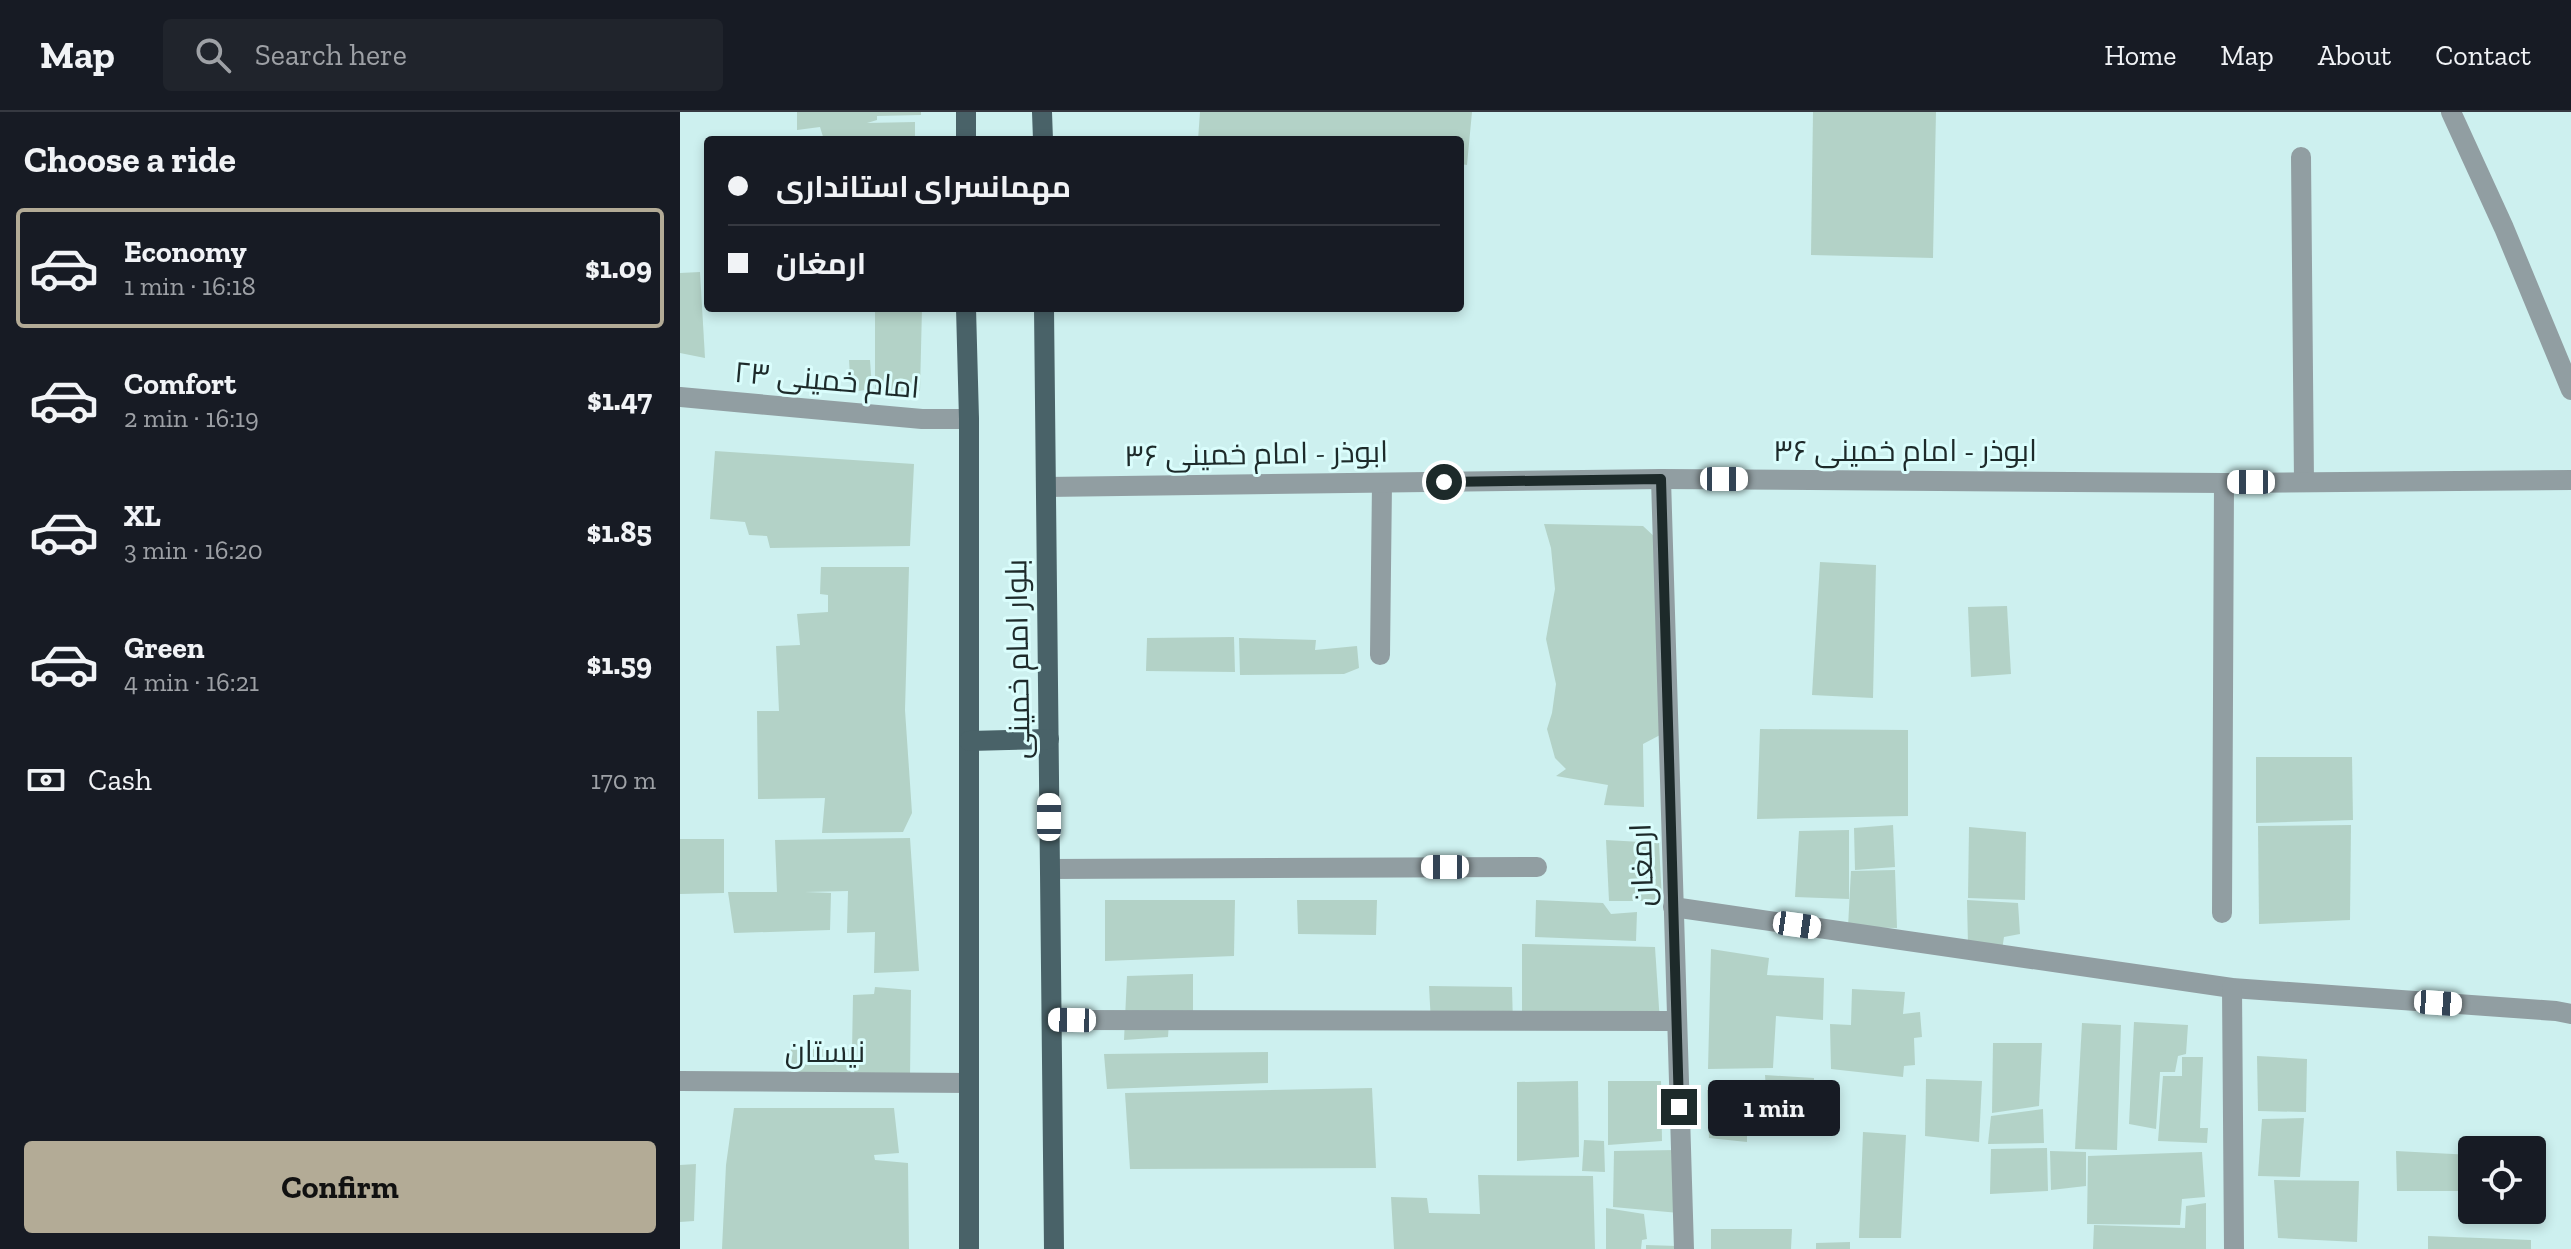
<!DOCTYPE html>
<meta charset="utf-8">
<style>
body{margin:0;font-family:"Zilla Slab",Cairo,serif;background:#20242c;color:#f1f3f6;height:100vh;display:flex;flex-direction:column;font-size:30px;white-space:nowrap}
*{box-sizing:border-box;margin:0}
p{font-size:26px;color:#9ea1a6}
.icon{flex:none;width:44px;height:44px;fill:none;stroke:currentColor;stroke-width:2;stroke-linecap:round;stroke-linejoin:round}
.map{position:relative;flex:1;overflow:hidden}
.drawer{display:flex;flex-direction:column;background:#171b24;width:680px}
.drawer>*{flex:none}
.guide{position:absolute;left:24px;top:24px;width:760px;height:176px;border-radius:8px;box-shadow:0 4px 12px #0003;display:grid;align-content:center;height:176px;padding:0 24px;background:#171b24}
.buttons{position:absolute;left:1778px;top:1024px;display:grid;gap:16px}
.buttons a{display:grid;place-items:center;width:88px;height:88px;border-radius:8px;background:#171b24;box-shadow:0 4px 12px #0003;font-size:40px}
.end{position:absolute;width:36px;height:36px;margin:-18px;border:10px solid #1d2a2a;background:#fff;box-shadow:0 0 0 4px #fff}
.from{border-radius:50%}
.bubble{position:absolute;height:56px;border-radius:8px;background:#171b24;box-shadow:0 4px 12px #0003;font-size:26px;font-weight:800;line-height:56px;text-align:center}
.car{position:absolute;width:24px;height:48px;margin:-24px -12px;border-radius:10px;box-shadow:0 0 6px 2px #0007;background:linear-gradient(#fff 24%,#345 0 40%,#fff 0 76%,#345 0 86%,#fff 0)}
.guide b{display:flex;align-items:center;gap:28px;height:76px;font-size:30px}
.guide b+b{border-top:2px solid #363941}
.guide i{width:20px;height:20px;background:#f1f3f6}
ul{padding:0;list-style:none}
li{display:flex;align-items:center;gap:24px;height:120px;margin:0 16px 12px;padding:0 8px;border:4px solid transparent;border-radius:8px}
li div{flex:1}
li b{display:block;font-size:30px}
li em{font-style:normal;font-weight:800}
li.current{border-color:#b3ab96}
li>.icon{width:72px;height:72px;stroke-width:1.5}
h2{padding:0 24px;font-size:36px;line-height:96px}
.pay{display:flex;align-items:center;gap:20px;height:88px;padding:0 24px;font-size:30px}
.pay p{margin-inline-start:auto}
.primary-button{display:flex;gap:16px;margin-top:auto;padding:16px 24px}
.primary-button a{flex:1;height:92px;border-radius:8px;background:#b3ab96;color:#111;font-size:32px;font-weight:800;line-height:92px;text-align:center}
header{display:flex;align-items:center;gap:48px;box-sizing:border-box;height:112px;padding:0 40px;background:#171b24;border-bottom:2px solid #363941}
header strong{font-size:38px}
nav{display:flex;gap:44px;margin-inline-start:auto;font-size:28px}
.search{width:560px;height:72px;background:#20242c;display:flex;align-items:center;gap:20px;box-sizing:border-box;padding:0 28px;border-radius:8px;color:#9ea1a6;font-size:30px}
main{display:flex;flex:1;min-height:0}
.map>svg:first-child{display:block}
</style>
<header>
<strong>Map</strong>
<div class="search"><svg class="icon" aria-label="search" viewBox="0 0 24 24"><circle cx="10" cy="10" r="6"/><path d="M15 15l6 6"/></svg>Search here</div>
<nav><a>Home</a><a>Map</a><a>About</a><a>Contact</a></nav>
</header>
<main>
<section class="drawer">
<h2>Choose a ride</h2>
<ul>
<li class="current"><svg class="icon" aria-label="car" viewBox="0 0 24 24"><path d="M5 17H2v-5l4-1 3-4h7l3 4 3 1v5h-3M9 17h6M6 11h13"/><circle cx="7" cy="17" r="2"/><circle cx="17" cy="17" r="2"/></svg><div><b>Economy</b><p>1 min · 16:18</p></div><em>$1.09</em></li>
<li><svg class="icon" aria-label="car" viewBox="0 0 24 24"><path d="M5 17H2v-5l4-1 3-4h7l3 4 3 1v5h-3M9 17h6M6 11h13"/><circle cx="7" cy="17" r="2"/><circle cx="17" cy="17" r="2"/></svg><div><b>Comfort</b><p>2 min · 16:19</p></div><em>$1.47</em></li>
<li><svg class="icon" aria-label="car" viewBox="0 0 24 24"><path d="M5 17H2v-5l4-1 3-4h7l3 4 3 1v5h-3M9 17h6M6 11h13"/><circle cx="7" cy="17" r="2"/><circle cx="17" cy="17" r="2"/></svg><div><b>XL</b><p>3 min · 16:20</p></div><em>$1.85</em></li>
<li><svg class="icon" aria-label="car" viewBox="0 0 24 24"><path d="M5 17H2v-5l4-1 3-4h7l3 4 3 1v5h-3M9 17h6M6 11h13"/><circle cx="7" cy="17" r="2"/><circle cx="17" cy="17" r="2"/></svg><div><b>Green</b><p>4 min · 16:21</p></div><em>$1.59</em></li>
</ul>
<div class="pay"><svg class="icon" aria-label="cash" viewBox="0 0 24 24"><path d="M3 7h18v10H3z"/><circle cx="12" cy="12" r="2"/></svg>Cash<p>170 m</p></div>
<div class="primary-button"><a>Confirm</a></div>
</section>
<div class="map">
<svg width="1891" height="1137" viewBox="0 0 1891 1137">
<rect width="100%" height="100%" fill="#cdf0ef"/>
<g fill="#b3d2c7">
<polygon points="117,0 241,0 241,3 197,4 197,8 187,11 235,10 235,28 144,28 140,15 117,18"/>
<polygon points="520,0 792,0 787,53 780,52 780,28 518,28"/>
<polygon points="1133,0 1256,0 1253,146 1131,143"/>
<polygon points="20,160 25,246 0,241 0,161"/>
<polygon points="195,196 242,196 240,279 195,283"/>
<polygon points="169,248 190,248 192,277 171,280"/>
<polygon points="35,339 234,352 230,434 90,436 87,424 69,423 65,410 30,407"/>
<polygon points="864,412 963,414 978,428 982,622 963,632 964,695 924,693 928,673 876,664 886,657 875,646 867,617 872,601 876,572 866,527 875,477 871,436"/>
<polygon points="1140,450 1196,453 1193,586 1132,583"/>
<polygon points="141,455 229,455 225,598 232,701 223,720 142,721 145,686 78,687 77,599 99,599 96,534 120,533 117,502 148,500 148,483 140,482"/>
<polygon points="1327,494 1331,562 1291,565 1288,495"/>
<polygon points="554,525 555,560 466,559 467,526"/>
<polygon points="559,526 636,528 635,538 677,534 679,556 664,562 560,563"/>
<polygon points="1080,617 1228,618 1228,704 1077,707"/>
<polygon points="1576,645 1672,645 1673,708 1576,711"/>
<polygon points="1213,713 1215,755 1175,758 1174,716"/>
<polygon points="1671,713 1670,808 1579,812 1578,714"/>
<polygon points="1289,715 1346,720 1345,788 1288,786"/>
<polygon points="1169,718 1169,787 1115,785 1119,719"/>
<polygon points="230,726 239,859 194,861 195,820 167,821 168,779 125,780 151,781 150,818 54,821 48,780 97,780 95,728"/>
<polygon points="0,727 44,727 44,781 0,782"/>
<polygon points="926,728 979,731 982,789 929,789"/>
<polygon points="1215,758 1217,816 1168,815 1171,759"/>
<polygon points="425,788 555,788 554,844 425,849"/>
<polygon points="617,788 697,788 696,823 618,822"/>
<polygon points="856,788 923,791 931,802 957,800 956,829 855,825"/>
<polygon points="1287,788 1338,791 1340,822 1324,825 1322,838 1288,833"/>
<polygon points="842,832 975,835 980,911 842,911"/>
<polygon points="1031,837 1089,846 1087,863 1144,866 1143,908 1096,904 1093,956 1028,957"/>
<polygon points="513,862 513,910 489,910 488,925 444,928 447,864"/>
<polygon points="749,874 832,875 833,913 751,911"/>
<polygon points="195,875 231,878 230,966 175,966 172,940 173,883 194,882"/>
<polygon points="1172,877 1225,880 1223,902 1240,900 1242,925 1234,926 1235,953 1224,954 1223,965 1151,957 1150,912 1171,913"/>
<polygon points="1454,910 1508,913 1506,942 1498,944 1495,960 1480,960 1476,1017 1449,1012"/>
<polygon points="1402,911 1441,913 1437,1038 1395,1037"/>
<polygon points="1313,931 1362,931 1359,994 1312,1001"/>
<polygon points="111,937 169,937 171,966 110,965"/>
<polygon points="588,940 588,971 427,977 424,942"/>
<polygon points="1577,944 1627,947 1626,1000 1578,999"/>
<polygon points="1502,945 1523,945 1520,1016 1528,1016 1527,1031 1478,1029 1483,964 1502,964"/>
<polygon points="1085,963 1134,966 1133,1020 1070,1019 1068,1003 1073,1003 1073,994 1087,994"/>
<polygon points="1246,967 1302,969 1299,1030 1245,1024"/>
<polygon points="898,969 899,1045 837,1049 837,970"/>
<polygon points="928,969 981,969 982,1029 928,1033"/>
<polygon points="692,976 696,1056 450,1057 445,981"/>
<polygon points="1067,976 1067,1030 1029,1026 1027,978"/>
<polygon points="54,996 214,996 219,1041 194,1043 195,1048 228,1051 229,1137 42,1137 46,1053"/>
<polygon points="1363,997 1364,1031 1308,1032 1311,1004"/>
<polygon points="1624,1006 1620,1065 1578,1064 1582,1007"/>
<polygon points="1183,1020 1226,1023 1221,1126 1179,1126"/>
<polygon points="904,1028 924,1029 925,1060 902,1059"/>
<polygon points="1367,1036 1368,1079 1310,1082 1311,1037"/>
<polygon points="996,1038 999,1101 933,1095 934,1039"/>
<polygon points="1370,1039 1406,1040 1406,1074 1371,1078"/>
<polygon points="1716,1039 1792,1043 1792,1079 1717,1079"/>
<polygon points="1522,1040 1525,1085 1502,1087 1500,1113 1407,1112 1408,1044"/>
<polygon points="16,1052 14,1109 0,1110 0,1053"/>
<polygon points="798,1063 913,1064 915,1137 714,1137 711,1085 747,1086 749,1101 800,1102"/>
<polygon points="1594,1068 1679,1069 1677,1130 1598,1126"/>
<polygon points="1526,1091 1526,1137 1413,1137 1414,1113 1505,1116 1506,1094"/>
<polygon points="926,1096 964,1102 967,1127 962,1128 961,1137 926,1137"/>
<polygon points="1031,1117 1112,1117 1111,1137 1031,1137"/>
<polygon points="1748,1124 1851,1128 1851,1137 1748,1137"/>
<polygon points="1170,1130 1170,1137 1136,1137 1136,1131"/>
<polygon points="966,1133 997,1134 997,1137 966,1137"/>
</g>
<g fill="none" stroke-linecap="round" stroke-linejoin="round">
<g stroke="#919ea2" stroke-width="20">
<polyline points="1771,0 1824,116 1891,278"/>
<polyline points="1621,45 1624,370"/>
<polyline points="981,367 1004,1137"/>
<polyline points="700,543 702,371"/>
<polyline points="370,757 857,755"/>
<polyline points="993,795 1552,876 1876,899 1891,902"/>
<polyline points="1542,801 1544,371"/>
<polyline points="1552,876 1554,1137"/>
<polyline points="372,908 997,909"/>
<polyline points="0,969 289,971"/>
</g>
<g stroke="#919ea2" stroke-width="20">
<polyline points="0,285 242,307 289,307"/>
<polyline points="366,375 981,367 1544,371 1891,368"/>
</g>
<g stroke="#496268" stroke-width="20">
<polyline points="362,0 363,28"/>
<polyline points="286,28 286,0"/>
<polyline points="286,196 289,307 289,1137"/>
<polyline points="364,196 374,1137"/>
<polyline points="289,629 369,627"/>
</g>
</g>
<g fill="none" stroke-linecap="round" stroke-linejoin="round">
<polyline stroke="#1d2a2a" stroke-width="10" points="764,370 981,367 999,995"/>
</g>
<g text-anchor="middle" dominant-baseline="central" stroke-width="6" stroke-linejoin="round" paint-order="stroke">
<g font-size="30" fill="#1d2a2a" stroke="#dafdfc">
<text transform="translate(147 268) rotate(5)">امام خمینی ۲۳</text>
<text x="1225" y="339">ابوذر - امام خمینی ۳۶</text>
<text transform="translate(576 342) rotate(-1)">ابوذر - امام خمینی ۳۶</text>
<text transform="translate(338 547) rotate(-91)">بلوار امام خمینی</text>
<text transform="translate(962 753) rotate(-92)">ارمغان</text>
<text x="145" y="940">نیستان</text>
</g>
</g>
</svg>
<div class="buttons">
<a><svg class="icon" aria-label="locate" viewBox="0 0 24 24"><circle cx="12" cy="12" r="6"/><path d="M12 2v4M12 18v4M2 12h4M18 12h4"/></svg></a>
</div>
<i class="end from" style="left:764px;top:370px"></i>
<i class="end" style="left:999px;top:995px"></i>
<div class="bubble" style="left:1028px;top:968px;width:132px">1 min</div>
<i class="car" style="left:1044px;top:367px;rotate:90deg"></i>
<i class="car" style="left:1571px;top:370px;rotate:270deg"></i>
<i class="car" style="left:369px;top:705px;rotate:0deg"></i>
<i class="car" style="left:765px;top:755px;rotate:270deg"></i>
<i class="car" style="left:1117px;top:813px;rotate:98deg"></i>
<i class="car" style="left:1758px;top:891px;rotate:94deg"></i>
<i class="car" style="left:392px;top:908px;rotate:271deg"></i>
<div class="guide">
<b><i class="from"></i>مهمانسرای استانداری</b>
<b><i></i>ارمغان</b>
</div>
</div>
</main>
